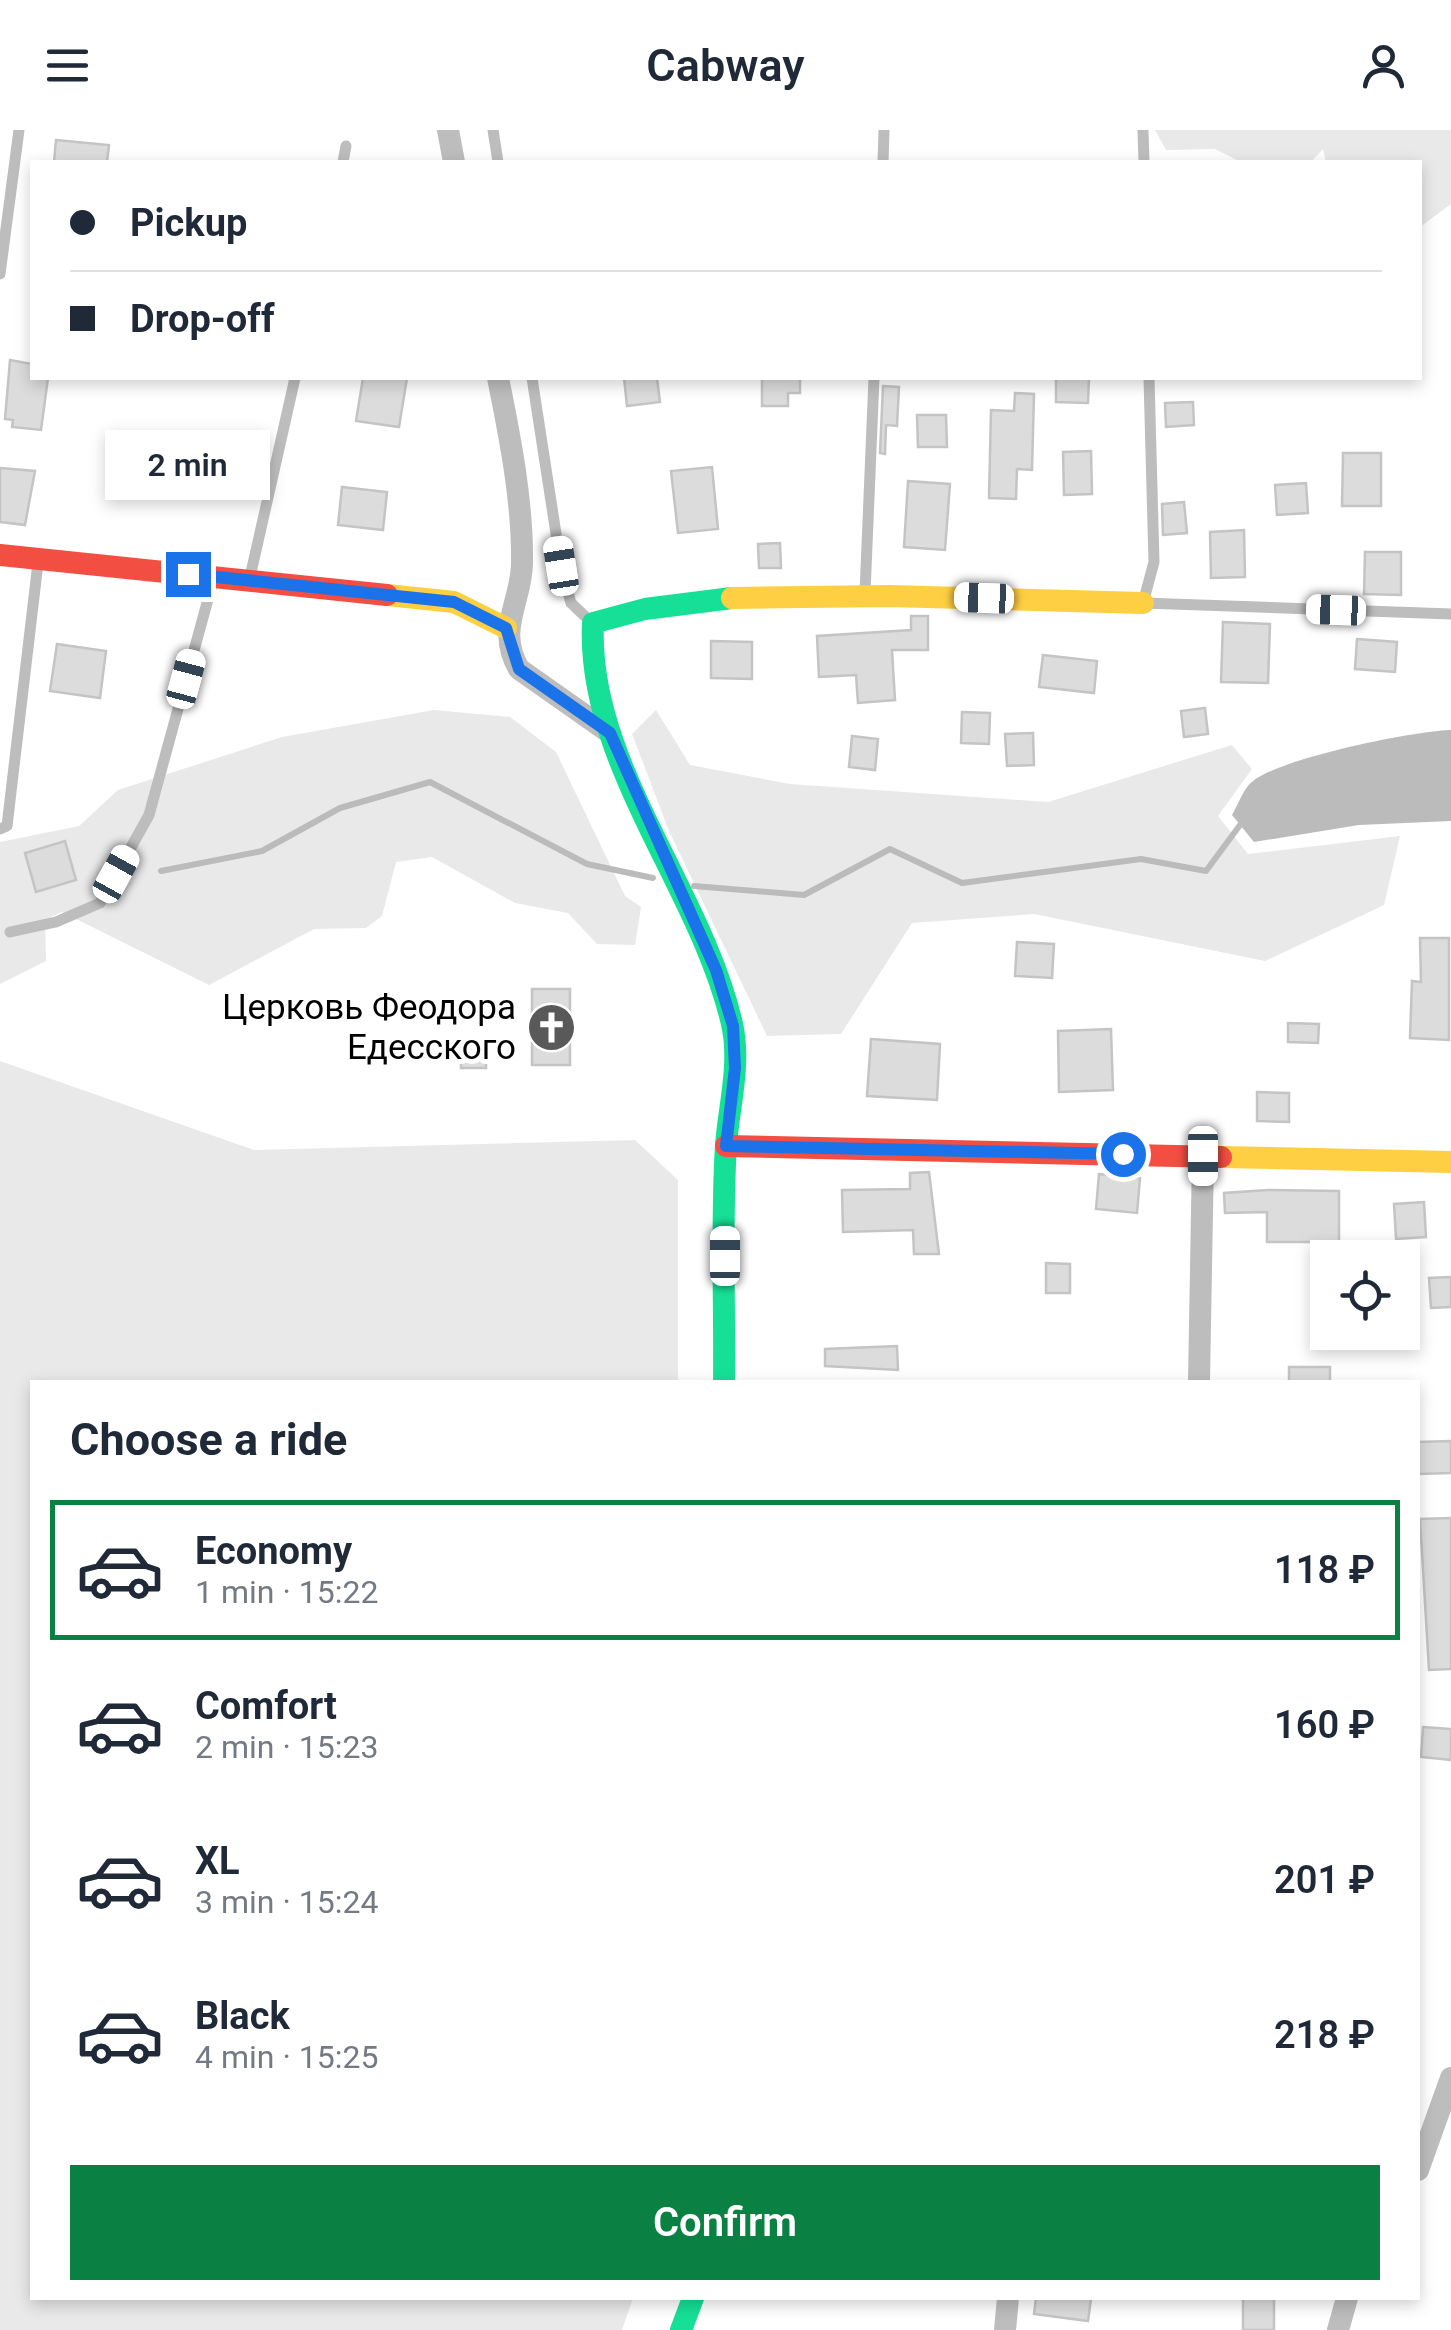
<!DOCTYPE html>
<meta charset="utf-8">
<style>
body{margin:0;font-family:Roboto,sans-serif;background:#f6f6f7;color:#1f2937;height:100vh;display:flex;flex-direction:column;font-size:38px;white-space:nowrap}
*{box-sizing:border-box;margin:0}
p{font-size:32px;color:#747a83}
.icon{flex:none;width:55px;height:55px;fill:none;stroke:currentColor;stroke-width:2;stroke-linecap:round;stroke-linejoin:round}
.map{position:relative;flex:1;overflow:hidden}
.side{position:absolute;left:30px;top:1250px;width:1390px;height:920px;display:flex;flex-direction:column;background:#fff;border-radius:0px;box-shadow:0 5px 15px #0003}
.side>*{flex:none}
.top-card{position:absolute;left:30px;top:30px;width:1392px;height:220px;border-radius:0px;box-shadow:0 5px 15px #0003;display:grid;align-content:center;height:220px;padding:0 40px;background:#fff}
.buttons{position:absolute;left:1310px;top:1110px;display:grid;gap:20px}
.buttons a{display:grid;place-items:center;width:110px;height:110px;border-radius:0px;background:#fff;box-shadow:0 5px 15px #0003;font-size:50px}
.end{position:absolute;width:45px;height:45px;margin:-22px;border:12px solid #1a73e8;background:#fff;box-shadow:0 0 0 5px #fff}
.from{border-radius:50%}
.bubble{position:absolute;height:70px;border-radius:0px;background:#fff;box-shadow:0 5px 15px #0003;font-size:32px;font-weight:600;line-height:70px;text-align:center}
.car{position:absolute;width:30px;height:60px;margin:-30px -15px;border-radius:12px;box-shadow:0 0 8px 2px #0007;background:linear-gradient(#fff 24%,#345 0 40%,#fff 0 76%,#345 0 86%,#fff 0)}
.top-card b{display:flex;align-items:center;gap:35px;height:95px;font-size:38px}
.top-card b+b{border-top:2px solid #e0e1e3}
.top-card i{width:25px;height:25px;background:#1f2937}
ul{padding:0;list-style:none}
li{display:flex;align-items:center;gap:30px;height:140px;margin:0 20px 15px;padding:0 20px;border:5px solid transparent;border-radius:0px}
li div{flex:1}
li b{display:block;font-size:38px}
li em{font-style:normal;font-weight:600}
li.current{border-color:#0b8043}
li>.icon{width:90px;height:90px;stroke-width:1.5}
h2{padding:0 40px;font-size:45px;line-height:120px}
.button{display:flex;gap:20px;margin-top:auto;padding:20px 40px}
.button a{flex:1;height:115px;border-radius:0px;background:#0b8043;color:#fff;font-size:40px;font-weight:600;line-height:115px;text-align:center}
header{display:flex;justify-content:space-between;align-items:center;height:130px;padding:0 40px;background:#fff;font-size:45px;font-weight:600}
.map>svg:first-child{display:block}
</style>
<header><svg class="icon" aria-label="menu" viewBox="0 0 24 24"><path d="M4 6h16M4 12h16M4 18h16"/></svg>Cabway<svg class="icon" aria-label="person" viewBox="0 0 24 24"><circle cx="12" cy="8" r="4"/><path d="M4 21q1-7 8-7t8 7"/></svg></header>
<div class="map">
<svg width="1451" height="2200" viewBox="0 0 1451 2200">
<rect width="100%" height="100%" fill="#fff"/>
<g fill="#e9e9e9">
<polygon points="1155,0 1451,0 1451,74 1420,97 1420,32 1326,32 1323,19 1311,32 1241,32 1215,19 1166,20"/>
<polygon points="434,580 510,587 556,622 625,766 641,777 635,815 597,814 568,783 515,773 432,727 396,732 382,786 366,798 314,799 209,855 62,782 45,790 46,831 0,854 0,712 79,696 118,660 282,607"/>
<polygon points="656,580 690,635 790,654 1048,672 1232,615 1252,639 1218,686 1248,724 1400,706 1384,775 1265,831 1034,784 912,793 841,904 767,906 669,701 632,604"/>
<polygon points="0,931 254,1020 635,1010 678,1050 678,1252 32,1252 32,2168 633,2168 622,2200 0,2200"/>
</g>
<path fill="#bbb" d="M1451,600V691L1359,695L1254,712L1232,685C1238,675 1244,657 1253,651C1282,628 1412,601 1451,600Z"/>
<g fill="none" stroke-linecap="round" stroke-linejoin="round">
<g stroke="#bbb" stroke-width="6">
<polyline points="161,741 262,721 340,678 430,652 587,734 653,748"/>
<polyline points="694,756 804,765 890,719 962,753 1141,729 1206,741 1240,695"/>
</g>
</g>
<g fill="#dcdcdc" stroke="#c4c4c4" stroke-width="2.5">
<polygon points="56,10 109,15 107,32 54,32"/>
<polygon points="10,230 32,234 32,248 48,248 41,300 12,297 13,290 5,289"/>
<polygon points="363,248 407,248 399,297 356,291"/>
<polygon points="624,248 657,248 660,272 627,276"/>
<polygon points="762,248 800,248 800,263 788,263 788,276 762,276"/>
<polygon points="1056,248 1089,248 1088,273 1056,272"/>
<polygon points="883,256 899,257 897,296 886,295 885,324 880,323"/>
<polygon points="1015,263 1034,264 1032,340 1017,339 1016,369 989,368 991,280 1014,281"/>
<polygon points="1193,272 1194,295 1166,297 1165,273"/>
<polygon points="917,285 946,285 947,317 918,317"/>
<polygon points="1091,321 1092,364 1064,365 1063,322"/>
<polygon points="1343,323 1381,323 1381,376 1342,376"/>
<polygon points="712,337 718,399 678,403 671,341"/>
<polygon points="0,338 35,341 25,395 0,392"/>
<polygon points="908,351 950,354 945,420 904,417"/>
<polygon points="1306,353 1308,383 1277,385 1275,355"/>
<polygon points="342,357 387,362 383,400 338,395"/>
<polygon points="1184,372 1187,403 1163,405 1162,374"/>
<polygon points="1244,400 1245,447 1211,448 1210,402"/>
<polygon points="780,413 781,438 759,438 758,414"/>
<polygon points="1365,422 1401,422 1401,465 1364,464"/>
<polygon points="911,486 928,486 928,520 892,520 895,570 858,573 856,545 819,547 817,506 911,500"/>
<polygon points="1223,492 1270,494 1268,553 1221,552"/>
<polygon points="1357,509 1397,512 1395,542 1355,539"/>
<polygon points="711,511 752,512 752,549 711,548"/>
<polygon points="57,514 106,521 100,568 50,561"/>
<polygon points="1043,525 1097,531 1094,563 1039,557"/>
<polygon points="1205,578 1208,604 1184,607 1181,581"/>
<polygon points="962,582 990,583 989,614 961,613"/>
<polygon points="1033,603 1034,635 1007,636 1005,604"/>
<polygon points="852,606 878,609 875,640 849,637"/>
<polygon points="65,711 76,750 36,762 25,723"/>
<polygon points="1420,808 1449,808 1449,910 1410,908 1412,851 1421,852"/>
<polygon points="1017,812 1054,814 1052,848 1015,846"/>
<rect x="532" y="859" width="38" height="76"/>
<polygon points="1288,893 1319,894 1318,913 1288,912"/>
<polygon points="1111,899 1113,960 1059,962 1058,901"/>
<polygon points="871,909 940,914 937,970 867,966"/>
<polygon points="461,915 486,916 486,938 461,938"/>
<polygon points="1257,962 1289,963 1289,992 1257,991"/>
<polygon points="929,1042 939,1124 914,1124 913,1100 843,1102 842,1060 910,1059 910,1043"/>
<polygon points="1099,1044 1140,1048 1137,1083 1096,1079"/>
<polygon points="1268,1060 1339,1061 1339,1112 1267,1112 1267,1082 1225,1083 1224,1063"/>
<polygon points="1424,1072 1426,1107 1396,1109 1394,1074"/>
<polygon points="1046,1133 1070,1134 1070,1163 1046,1163"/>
<polygon points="1451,1147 1451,1177 1431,1178 1429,1148"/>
<polygon points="897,1216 898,1240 825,1236 825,1219"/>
<rect x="1289" y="1237" width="41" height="15"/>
<polygon points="1451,1311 1451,1343 1418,1344 1418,1312"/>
<polygon points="1451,1388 1451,1539 1429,1540 1420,1389"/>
<polygon points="1423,1597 1451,1599 1451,1630 1421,1627"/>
<polygon points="1036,2168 1091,2169 1088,2191 1034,2184"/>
<rect x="1243" y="2168" width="31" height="32"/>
</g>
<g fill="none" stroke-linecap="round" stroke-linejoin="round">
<g stroke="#bdbdbd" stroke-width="11">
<polyline points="493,0 498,32"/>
<polyline points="1143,0 1144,32"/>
<polyline points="343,32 346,16"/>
<polyline points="883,32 884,0"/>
<polyline points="0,144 19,0"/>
<polyline points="532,248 561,436 571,473 590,491"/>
<polyline points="1149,248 1154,432 1143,473 1451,484"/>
<polyline points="250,447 295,248"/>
<polyline points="865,463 874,248"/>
<polyline points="0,699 7,696 38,433"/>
<polyline points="10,802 56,792 100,773 149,685 213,451"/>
</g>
<g stroke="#bdbdbd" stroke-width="22">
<polyline points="448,0 454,32"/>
<path d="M498,248C510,307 523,373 522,434C521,473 496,500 519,539L610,603"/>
<polyline points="1199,1251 1203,1026"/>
<polyline points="1418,2040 1451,1948"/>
<polyline points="1005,2200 1008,2168"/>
<polyline points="1338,2200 1347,2168"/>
</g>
<g stroke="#16e098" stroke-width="22">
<path d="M724,1252C725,1174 721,1094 726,1015C729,975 741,934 732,894C702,761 586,632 593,493L645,479L732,468"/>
<polyline points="681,2200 693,2168"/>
</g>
<g stroke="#ffcf43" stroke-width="22">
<polyline points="387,465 454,472 506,498"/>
<polyline points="732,468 890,466 1143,473"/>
<polyline points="1221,1027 1451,1032"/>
</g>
<g stroke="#f24e42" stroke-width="22">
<polyline points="0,425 387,465"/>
<polyline points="726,1016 1221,1027"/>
</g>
</g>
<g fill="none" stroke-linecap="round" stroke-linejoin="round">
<polyline stroke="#1a73e8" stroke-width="12" points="188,444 454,472 506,498 519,539 610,603 716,840 733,896 735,938 726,1016 1123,1024"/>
</g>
<defs>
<symbol id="church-disc" viewBox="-11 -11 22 22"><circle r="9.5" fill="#595959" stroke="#fff"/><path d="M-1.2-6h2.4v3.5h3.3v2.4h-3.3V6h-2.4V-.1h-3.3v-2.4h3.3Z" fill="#fff"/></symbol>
</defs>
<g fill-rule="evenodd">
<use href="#church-disc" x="524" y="870" width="55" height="55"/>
</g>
<g text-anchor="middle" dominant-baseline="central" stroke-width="10" stroke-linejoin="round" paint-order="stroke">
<g font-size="35" fill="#000" stroke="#fff" text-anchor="end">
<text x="516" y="877">Церковь Феодора<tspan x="516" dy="40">Едесского</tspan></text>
</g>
</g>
</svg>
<div class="buttons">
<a><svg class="icon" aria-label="locate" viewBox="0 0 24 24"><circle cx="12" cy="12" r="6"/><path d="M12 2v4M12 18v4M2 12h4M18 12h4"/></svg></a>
</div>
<i class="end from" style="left:1123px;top:1024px"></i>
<i class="end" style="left:188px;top:444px"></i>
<div class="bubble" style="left:105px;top:300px;width:165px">2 min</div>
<i class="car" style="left:561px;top:436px;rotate:351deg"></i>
<i class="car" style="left:984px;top:468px;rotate:272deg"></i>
<i class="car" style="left:1336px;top:480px;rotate:272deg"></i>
<i class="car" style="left:186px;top:549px;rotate:15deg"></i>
<i class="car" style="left:116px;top:744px;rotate:29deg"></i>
<i class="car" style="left:1203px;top:1026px;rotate:180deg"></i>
<i class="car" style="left:725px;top:1126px;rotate:0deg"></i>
<div class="top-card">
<b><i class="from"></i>Pickup</b>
<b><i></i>Drop-off</b>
</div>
<section class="side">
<h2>Choose a ride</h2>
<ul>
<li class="current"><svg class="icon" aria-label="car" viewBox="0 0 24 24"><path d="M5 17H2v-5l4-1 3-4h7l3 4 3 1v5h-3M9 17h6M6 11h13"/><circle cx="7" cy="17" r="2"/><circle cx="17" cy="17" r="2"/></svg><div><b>Economy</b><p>1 min · 15:22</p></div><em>118 ₽</em></li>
<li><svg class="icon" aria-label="car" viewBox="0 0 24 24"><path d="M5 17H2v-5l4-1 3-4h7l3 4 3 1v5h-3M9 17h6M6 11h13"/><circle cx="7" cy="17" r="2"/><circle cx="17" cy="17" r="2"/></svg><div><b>Comfort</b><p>2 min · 15:23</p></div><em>160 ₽</em></li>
<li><svg class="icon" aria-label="car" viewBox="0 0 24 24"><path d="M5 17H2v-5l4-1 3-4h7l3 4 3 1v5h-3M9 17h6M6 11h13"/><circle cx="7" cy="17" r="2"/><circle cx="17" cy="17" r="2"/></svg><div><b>XL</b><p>3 min · 15:24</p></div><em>201 ₽</em></li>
<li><svg class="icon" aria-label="car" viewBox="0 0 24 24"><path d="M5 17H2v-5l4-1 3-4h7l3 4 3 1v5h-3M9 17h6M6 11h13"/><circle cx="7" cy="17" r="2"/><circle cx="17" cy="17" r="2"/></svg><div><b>Black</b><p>4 min · 15:25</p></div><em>218 ₽</em></li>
</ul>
<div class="button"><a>Confirm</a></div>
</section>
</div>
